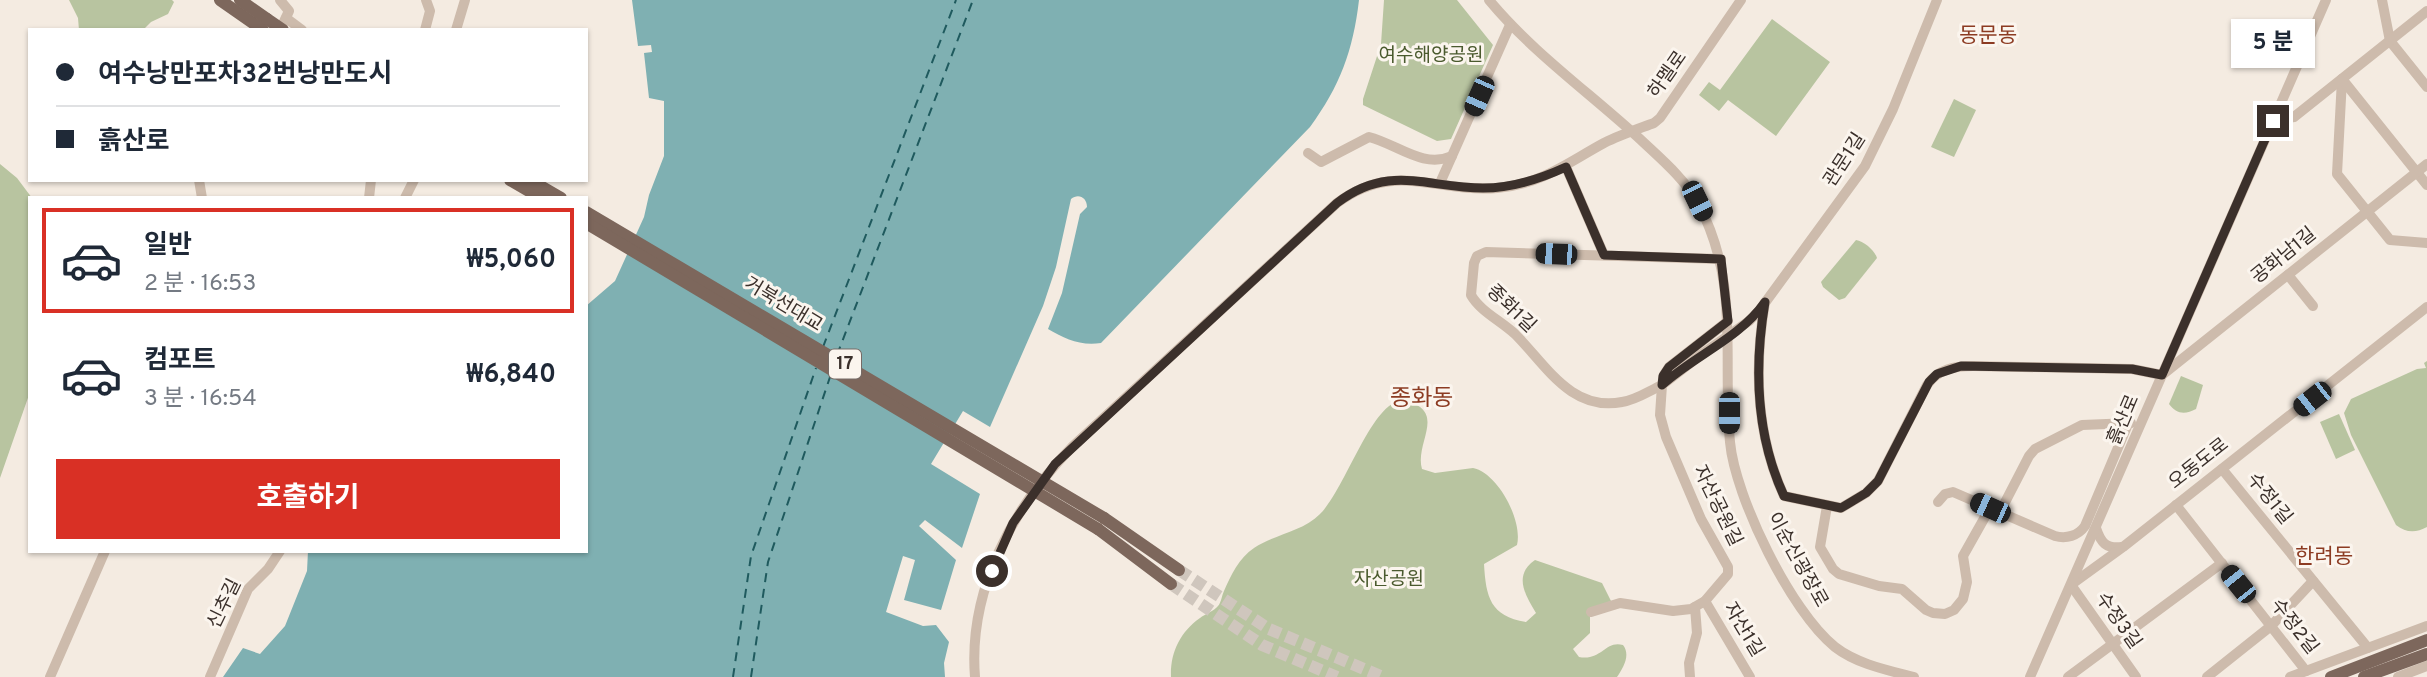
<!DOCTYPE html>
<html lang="ko">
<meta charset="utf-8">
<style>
body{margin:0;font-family:Overpass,"Noto Sans KR",sans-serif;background:#f6f6f7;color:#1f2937;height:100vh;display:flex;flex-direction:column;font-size:26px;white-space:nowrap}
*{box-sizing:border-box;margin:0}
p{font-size:23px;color:#747a83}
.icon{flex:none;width:38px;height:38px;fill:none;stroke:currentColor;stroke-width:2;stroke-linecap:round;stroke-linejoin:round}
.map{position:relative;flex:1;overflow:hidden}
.drawer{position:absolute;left:28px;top:196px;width:560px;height:357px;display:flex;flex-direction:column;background:#fff;border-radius:0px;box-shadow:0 2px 5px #0004}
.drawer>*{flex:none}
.top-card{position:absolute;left:28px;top:28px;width:560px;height:154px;border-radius:0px;box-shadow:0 2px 5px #0004;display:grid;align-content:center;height:154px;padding:0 28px;background:#fff}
.end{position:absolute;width:32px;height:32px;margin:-16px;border:9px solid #3b302b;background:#fff;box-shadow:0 0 0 4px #fff}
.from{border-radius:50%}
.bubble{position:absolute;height:49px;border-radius:0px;background:#fff;box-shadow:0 2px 5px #0004;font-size:23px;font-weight:700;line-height:49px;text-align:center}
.car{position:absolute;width:21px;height:42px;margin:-21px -10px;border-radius:9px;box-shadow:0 0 5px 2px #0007;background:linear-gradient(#222 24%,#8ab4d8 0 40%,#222 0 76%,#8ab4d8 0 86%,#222 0)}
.top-card b{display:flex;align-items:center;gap:24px;height:66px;font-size:26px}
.top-card b+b{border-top:2px solid #e0e1e3}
.top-card i{width:18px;height:18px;background:#1f2937}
ul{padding:12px 0 0;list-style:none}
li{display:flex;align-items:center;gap:21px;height:105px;margin:0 14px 10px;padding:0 14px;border:4px solid transparent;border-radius:0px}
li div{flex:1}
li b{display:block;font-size:26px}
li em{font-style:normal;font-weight:700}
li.active{border-color:#d93025}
li>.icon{width:63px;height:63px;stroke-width:1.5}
.action{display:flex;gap:14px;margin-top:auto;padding:14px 28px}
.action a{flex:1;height:80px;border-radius:0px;background:#d93025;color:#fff;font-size:28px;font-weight:700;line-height:80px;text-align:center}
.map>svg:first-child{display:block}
</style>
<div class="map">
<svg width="2427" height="677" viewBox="0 0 2427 677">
<rect width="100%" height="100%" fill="#f4ebe1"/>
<g fill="#b8c4a0">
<polygon points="69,0 172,0 174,2 168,14 151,22 143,30 79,30 78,18"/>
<polygon points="1384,0 1457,0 1493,45 1451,139 1437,141 1363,105 1363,99 1381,44"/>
<polygon points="1772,19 1830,62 1776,136 1728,100 1719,111 1699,95 1709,82 1720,90"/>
<polygon points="1954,99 1976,110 1954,157 1931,147"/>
<polygon points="0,164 17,178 32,198 30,198 30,392 0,478"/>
<path d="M1856,240C1864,241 1875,251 1877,258L1845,298L1839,300L1823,287L1821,282Z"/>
<path d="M2427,361V527C2416,533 2406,533 2396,525L2351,435L2344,413L2351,399L2417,369L2426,368L2424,363Z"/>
<path d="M2181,376L2203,385L2196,409C2185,415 2176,414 2169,404Z"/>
<path d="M1402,400C1450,410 1414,442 1422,469L1435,473L1473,468C1498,473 1523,521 1517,545L1484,564C1486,597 1490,616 1526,622L1536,613C1525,595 1513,575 1535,560L1602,583L1611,601L1590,609V633L1573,649L1579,657C1602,661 1605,640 1623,645C1631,655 1623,668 1617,677H1171C1170,653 1180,632 1200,618C1205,614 1214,611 1218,606C1221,603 1222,595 1224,591C1231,575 1239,558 1254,548C1275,534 1302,532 1320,514C1345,490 1371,403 1402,400Z"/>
<polygon points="2339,414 2355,450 2336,459 2320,422"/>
</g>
<path fill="#7fb0b2" d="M632,0H1359C1353,51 1340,86 1310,127L1101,343C1080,346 1065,339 1048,329L1062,293L1080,214L1087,207C1087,197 1078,193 1071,199L1056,267L1043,306L990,427L963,411L931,464L980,494L962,548L925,520L919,526L956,560L941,610L904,600L915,560L903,556L886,612L923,626L936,625L949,642L944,663L945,677H223L243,648L260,654L285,626L307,571L308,551H586V306L615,281L644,217L649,195L664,156V101L649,98L644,53L652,52L651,45L638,46Z"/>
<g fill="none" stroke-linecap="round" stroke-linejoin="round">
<g stroke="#1f5a5e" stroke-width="2" stroke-dasharray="9 7" stroke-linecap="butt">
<polyline points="823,347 956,0"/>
<polyline points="837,355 973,0"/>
<polyline points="733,677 751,556 816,368"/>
<polyline points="751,677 768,562 831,374"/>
</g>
<g stroke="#cfc6bd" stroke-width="12" stroke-dasharray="12 6" stroke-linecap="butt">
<polyline points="1179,570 1269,629 1383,677"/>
<polyline points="1171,584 1262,645 1337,677"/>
</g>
<g stroke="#cdbbac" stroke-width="10">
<polyline points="280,0 289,11 280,30"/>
<path d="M1489,0C1533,53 1590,93 1641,140C1661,159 1684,178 1698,203C1741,284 1722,356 1730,442C1735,497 1791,612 1835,647C1857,664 1887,670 1914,677"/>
<polyline points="2382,0 2390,41 2427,87"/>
<polyline points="286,18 302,30"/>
<polyline points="425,30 430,11 426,0"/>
<polyline points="456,30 465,0"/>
<polyline points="2342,79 2337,174 2390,240 2427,243"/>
<polyline points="2342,79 2427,185"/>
<polyline points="2273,121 2294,117 2427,11"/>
<path d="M1308,153L1321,162L1369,137C1397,144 1423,169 1452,156"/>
<polyline points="1566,167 1604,255"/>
<polyline points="199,180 202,198"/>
<polyline points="1440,183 1510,25"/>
<polyline points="369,198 371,180"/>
<polyline points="405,198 414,180"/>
<path d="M1721,259L1486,252L1477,256L1474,263L1471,295C1480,311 1501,321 1515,334C1546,365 1571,412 1622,402C1636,400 1649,391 1662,385L1664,375L1669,367L1728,321"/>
<polyline points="2288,275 2313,306"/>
<path d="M1765,302C1754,367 1756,435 1784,496L1841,508L1866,493L1878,481L1927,385C1938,369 1955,366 1973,366L2132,369L2162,375L2427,164"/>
<polyline points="1749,321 1759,311 1865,166 1893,109 1937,0"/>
<polyline points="2222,469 2368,648"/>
<path d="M1938,502L1945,494L1953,492L2055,536C2066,539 2078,536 2085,526L2128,424"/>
<polyline points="2176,505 2306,671"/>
<polyline points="1827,506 1820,547 1833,569 1839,574 1879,586 1902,589 1926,610 1933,613 1945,614 1954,610 1963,599 1967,582 1963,556 1990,508"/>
<polyline points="2000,512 2029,456 2035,449 2082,425 2131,423"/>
<path d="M2096,528C2101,543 2106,549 2122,547"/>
<polyline points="2072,584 2123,547 2427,307"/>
<polyline points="2071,585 2136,677"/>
<polyline points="1705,601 1750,677"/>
<polyline points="1591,612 1620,603 1673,611 1691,609 1705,601 1728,574 1728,567 1701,519 1666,437 1660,415 1662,385 1702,354"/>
<polyline points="50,677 105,551"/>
<polyline points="210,677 248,589 268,569 280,551"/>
<path d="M975,677C968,590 1013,507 1072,447L1337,203C1395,160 1436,193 1497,188C1542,184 1567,163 1604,143C1620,135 1638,129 1654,123L1660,118L1741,0"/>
<polyline points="1690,677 1689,663 1697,633 1695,607"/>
<polyline points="2030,677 2326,0"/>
<polyline points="2068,677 2222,563"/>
<polyline points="2207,677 2271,626 2313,581"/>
<polyline points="2290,677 2427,626"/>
<polyline points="2398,677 2427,666"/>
</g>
<g stroke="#7d675c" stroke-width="12">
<polyline points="220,0 263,30"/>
<polyline points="240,0 267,19"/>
<polyline points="510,180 541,198"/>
<polyline points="530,180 561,198"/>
<polyline points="1104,518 1179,570"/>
<polyline points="1098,529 1171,584"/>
<polyline points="2331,677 2427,640"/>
<polyline points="2364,677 2427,654"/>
</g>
<polyline stroke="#cdbbac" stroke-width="10" points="1702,354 1749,321"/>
<g stroke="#7d675c" stroke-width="12">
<polyline points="267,19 283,30"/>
<polyline points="586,212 1104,518"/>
<polyline points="586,223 1098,529"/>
</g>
</g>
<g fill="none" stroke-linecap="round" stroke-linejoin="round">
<path stroke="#3b302b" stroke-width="9" d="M992,571L1013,523L1055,464L1337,203C1389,163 1427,188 1483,188C1513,188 1540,179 1566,167L1604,255L1721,259L1728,321L1669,367L1663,376L1662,385C1694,356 1740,338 1765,302C1754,367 1756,435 1784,496L1841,508L1866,493L1878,481L1929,382L1937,374L1961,366L2132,369L2162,375L2273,121"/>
</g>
<g text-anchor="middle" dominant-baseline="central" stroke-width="6" stroke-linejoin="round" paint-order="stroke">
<rect fill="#fbf5ee" stroke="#756b66" stroke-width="2" x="829" y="349.5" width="32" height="29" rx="5"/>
<g font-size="18" font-weight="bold" fill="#3b302b">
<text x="845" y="364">17</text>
</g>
<g font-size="19" fill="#4a5a2e" stroke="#fbf5ee">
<text x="1431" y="56">여수해양공원</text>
<text x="1389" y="580">자산공원</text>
</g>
<g font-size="19" fill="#3b302b" stroke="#fbf5ee">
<text transform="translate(1668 75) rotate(-55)">하멜로</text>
<text transform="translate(1845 160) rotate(-57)">관문1길</text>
<text transform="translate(2284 256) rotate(-39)">공화남1길</text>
<text transform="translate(783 305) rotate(31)">거북선대교</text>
<text transform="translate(1511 309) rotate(44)">종화1길</text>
<text transform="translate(2124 420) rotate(-67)">흙산로</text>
<text transform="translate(2199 464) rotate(-38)">오동도로</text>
<text transform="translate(2269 499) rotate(51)">수정1길</text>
<text transform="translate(1717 506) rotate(64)">자산공원길</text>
<text transform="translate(1797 560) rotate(61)">이순신광장로</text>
<text transform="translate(225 604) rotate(-64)">신추길</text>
<text transform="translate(2118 621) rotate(55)">수정3길</text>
<text transform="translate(2294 627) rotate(52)">수정2길</text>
<text transform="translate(1743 630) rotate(59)">자산1길</text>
</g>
<g font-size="21" fill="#8c3b22" stroke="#fbf5ee">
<text x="1988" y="36">동문동</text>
<text x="2324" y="557">한려동</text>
</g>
<g font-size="23" fill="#8c3b22" stroke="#fbf5ee">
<text x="1422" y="399">종화동</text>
</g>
</g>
</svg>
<i class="end from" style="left:992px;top:571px"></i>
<i class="end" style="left:2273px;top:121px"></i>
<div class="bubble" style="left:2231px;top:19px;width:84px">5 분</div>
<i class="car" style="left:1479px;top:96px;rotate:204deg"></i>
<i class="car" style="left:1697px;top:201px;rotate:154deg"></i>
<i class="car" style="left:1556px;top:254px;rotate:272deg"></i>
<i class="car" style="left:2312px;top:399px;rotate:232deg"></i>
<i class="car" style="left:1729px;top:413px;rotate:180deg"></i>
<i class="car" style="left:1990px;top:508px;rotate:294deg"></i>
<i class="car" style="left:2238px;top:584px;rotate:321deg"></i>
<div class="top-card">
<b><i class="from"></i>여수낭만포차32번낭만도시</b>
<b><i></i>흙산로</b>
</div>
<section class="drawer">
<ul>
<li class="active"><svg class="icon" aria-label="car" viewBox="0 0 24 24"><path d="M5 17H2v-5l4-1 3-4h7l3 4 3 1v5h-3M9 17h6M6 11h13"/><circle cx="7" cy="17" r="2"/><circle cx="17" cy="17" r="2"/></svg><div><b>일반</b><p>2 분 · 16:53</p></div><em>₩5,060</em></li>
<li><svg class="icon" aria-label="car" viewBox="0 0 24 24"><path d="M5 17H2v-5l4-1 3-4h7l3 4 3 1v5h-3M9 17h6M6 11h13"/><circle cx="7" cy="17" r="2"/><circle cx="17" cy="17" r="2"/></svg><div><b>컴포트</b><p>3 분 · 16:54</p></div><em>₩6,840</em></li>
</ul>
<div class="action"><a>호출하기</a></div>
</section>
</div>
